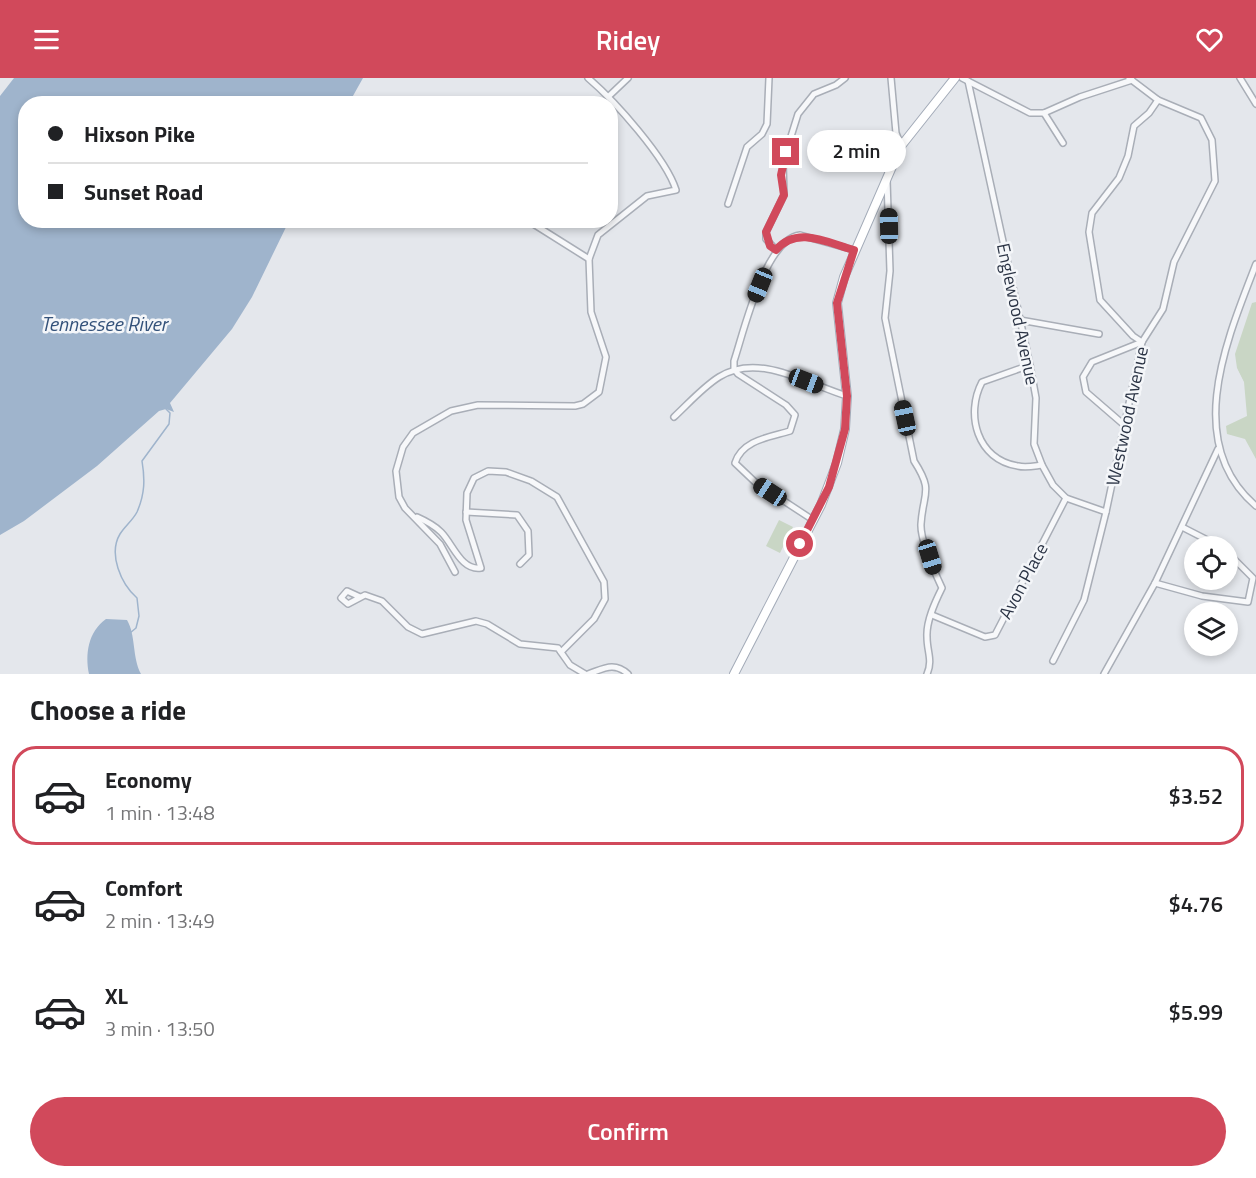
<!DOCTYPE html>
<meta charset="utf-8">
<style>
body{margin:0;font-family:"Titillium Web",sans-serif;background:#f2f2f2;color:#202124;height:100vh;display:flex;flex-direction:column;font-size:22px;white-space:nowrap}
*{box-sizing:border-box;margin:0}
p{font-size:20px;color:#757577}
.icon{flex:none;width:33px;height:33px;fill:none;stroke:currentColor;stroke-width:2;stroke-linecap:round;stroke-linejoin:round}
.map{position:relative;height:596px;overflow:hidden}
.panel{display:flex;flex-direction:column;background:#fff;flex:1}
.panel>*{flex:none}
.hud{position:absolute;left:18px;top:18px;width:600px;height:132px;border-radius:24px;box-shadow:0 3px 9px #0003;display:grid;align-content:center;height:132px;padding:0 30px;background:#fff}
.fabs{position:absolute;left:1184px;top:458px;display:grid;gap:12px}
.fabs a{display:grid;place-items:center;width:54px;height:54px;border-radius:50%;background:#fff;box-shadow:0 3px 9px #0003;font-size:30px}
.end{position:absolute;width:27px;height:27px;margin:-14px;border:8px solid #d1495b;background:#fff;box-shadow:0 0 0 3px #fff}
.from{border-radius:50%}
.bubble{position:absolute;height:42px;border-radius:21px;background:#fff;box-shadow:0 3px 9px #0003;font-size:20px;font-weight:600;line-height:42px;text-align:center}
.car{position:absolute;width:18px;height:36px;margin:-18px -9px;border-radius:8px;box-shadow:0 0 4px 2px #0007;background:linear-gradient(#222 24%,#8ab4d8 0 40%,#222 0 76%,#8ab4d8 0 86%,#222 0)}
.hud b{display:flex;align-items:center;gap:21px;height:57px;font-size:22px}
.hud b+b{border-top:2px solid #e0e0e0}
.hud i{width:15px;height:15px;background:#202124}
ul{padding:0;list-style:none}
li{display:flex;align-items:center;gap:18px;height:99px;margin:0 12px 9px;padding:0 18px;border:3px solid transparent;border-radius:24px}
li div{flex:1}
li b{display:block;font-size:22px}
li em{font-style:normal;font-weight:600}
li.selected{border-color:#d1495b}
li>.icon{width:54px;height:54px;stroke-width:1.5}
h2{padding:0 30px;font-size:27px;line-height:72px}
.primary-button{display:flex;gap:12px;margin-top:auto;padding:12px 30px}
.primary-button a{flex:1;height:69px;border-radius:36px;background:#d1495b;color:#fff;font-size:24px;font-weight:600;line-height:69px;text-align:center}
header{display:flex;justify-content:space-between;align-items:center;height:78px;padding:0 30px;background:#d1495b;color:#fff;font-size:27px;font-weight:600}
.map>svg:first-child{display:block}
</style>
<header><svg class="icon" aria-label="menu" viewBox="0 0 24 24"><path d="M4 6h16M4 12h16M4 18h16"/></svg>Ridey<svg class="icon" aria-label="heart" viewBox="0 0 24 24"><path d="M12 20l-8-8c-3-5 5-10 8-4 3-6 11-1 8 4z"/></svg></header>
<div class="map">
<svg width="1256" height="596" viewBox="0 0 1256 596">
<rect width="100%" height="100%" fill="#e4e7ec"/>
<g fill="#c9d6c5">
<polygon points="1256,224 1256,381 1245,361 1227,356 1226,348 1247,338 1244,304 1237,290 1235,276 1252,225"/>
<polygon points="779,442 793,449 780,475 766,468"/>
</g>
<g fill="#9fb4cc">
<polygon points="14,0 363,0 349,25 26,26 26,142 289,143 252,219 232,251 170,325 174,334 166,331 159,333 97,388 24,443 0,457 0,18"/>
<path d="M106,541L127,542C136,557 132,579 141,596H89C85,576 88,554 106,541Z"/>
</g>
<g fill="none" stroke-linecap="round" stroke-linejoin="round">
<path stroke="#9fb4cc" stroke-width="1.5" d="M130,555L136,550L139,538L137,520C121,506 108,476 120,456C125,448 133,442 137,434C145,416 145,401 142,383L169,346L170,335L166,331"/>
<defs>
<g id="street">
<polyline points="891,0 896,55 901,68"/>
<polyline points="962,0 1030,35 1044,35 1080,19 1132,2"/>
<polyline points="1240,0 1256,26"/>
<polyline points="968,3 1030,287 1036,320 1034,366 1042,387 1053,407 1066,420 1106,434"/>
<polyline points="609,18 628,0"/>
<polyline points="1044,35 1063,65"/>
<path d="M887,102L890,193L885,240L914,383C934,414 923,414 921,446C920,462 935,495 942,510C935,524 926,543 927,559C927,574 933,582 927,596"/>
<polyline points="728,126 747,69 762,56 767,46 769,0"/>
<polyline points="527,142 589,181"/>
<polyline points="776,172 766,161 766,154 784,117 783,84 798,36 814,16 836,7 845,0"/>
<path d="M1256,186C1227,261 1182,365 1256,428"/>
<polyline points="1020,242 1099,256"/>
<polyline points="1142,264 1133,258 1100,222 1089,154 1092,135 1119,100 1128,78 1134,48 1149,35 1158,22"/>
<path d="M1030,287L982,304C965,336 977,382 1018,388C1026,390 1034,388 1042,387"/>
<path d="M674,339C688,326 703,309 719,299C759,274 807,306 847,318"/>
<polyline points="1123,346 1086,314 1083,299 1092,284 1142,264"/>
<polyline points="466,434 517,437 528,453 529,477 520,486"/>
<path d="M417,439C426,443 434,447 441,454C453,466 461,493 481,490L466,442L467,415L474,400L488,393L506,394L531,403L557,419L604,504L605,521L594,541L561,574"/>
<path d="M813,442L755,404L735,385C742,362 770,359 790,353L795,337L786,327L738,296L734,291V283C744,253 765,161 800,157L854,172"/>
<polyline points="1182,449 1219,468"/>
<path d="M455,494L440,466L405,430L399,419L396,393L403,369L413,355L451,333L478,327L575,328L583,326L599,314L606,279L591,234L589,181L598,157L647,118L676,112C666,80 614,22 588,0"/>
<polyline points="1155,505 1202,518 1248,524 1253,500 1227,474"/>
<polyline points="360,519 347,513 341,520 348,526 365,517 382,523 408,549 422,556 476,543 487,546 520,566 558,570 570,587 585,596"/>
<polyline points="932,537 985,559 995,557 1066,420"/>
<polyline points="1053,583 1084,522 1106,434 1142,264 1163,231 1174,184 1215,103 1212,62 1201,40 1158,22 1129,0"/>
<path d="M588,596C603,591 614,583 628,596"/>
<polyline points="1104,596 1155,505 1218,371"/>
</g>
<polyline id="primary" points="734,596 821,427 837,385 845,351 847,318 837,225 844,199 901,68 955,0"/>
</defs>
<use href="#street" stroke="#a9aeb7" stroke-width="8"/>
<use href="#primary" stroke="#a3abb8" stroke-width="10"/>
<use href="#street" stroke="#f7f8fa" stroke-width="5"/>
<use href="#primary" stroke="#fff" stroke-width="8"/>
</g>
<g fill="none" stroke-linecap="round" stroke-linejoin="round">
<path stroke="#d1495b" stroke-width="8" d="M786,74L781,97L784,117L766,154L770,168L776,172C797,147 828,165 854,172L837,225L847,318L845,351L829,409L800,466"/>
</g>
<g text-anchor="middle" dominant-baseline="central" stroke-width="5" stroke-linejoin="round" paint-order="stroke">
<g font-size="18" fill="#2b3445" stroke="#f4f6f9">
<text transform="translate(1018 236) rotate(78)">Englewood Avenue</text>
<text transform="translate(1127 338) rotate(-78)">Westwood Avenue</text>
<text transform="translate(1023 503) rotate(-62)">Avon Place</text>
</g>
<g font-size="20" font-style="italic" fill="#34527a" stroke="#f4f6f9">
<text x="104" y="245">Tennessee River</text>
</g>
</g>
</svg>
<div class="fabs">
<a><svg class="icon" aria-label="locate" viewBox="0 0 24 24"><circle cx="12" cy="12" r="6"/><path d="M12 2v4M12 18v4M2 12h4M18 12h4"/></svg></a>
<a><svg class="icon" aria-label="layers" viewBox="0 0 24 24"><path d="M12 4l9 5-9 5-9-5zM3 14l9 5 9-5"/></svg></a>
</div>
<i class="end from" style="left:800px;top:466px"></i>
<i class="end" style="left:786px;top:74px"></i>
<div class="bubble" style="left:807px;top:52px;width:99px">2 min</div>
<i class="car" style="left:889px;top:148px;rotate:359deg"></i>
<i class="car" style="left:760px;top:207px;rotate:202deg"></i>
<i class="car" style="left:806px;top:303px;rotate:111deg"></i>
<i class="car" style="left:905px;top:340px;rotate:348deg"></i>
<i class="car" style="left:770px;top:414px;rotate:303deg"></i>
<i class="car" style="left:930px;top:479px;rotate:163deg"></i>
<div class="hud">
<b><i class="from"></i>Hixson Pike</b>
<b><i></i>Sunset Road</b>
</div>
</div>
<section class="panel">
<h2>Choose a ride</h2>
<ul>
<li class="selected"><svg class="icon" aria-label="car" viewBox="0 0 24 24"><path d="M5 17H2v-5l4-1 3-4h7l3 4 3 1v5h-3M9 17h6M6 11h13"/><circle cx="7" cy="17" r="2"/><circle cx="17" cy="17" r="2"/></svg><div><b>Economy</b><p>1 min · 13:48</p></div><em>$3.52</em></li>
<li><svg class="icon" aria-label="car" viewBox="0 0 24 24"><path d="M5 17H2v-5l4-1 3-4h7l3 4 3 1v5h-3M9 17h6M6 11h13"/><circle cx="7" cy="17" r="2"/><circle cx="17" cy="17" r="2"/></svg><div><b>Comfort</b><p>2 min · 13:49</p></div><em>$4.76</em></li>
<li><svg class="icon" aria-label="car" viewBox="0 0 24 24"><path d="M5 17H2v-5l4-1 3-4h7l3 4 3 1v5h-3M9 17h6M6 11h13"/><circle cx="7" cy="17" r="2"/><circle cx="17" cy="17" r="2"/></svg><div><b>XL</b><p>3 min · 13:50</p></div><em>$5.99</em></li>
</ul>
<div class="primary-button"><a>Confirm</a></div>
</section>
